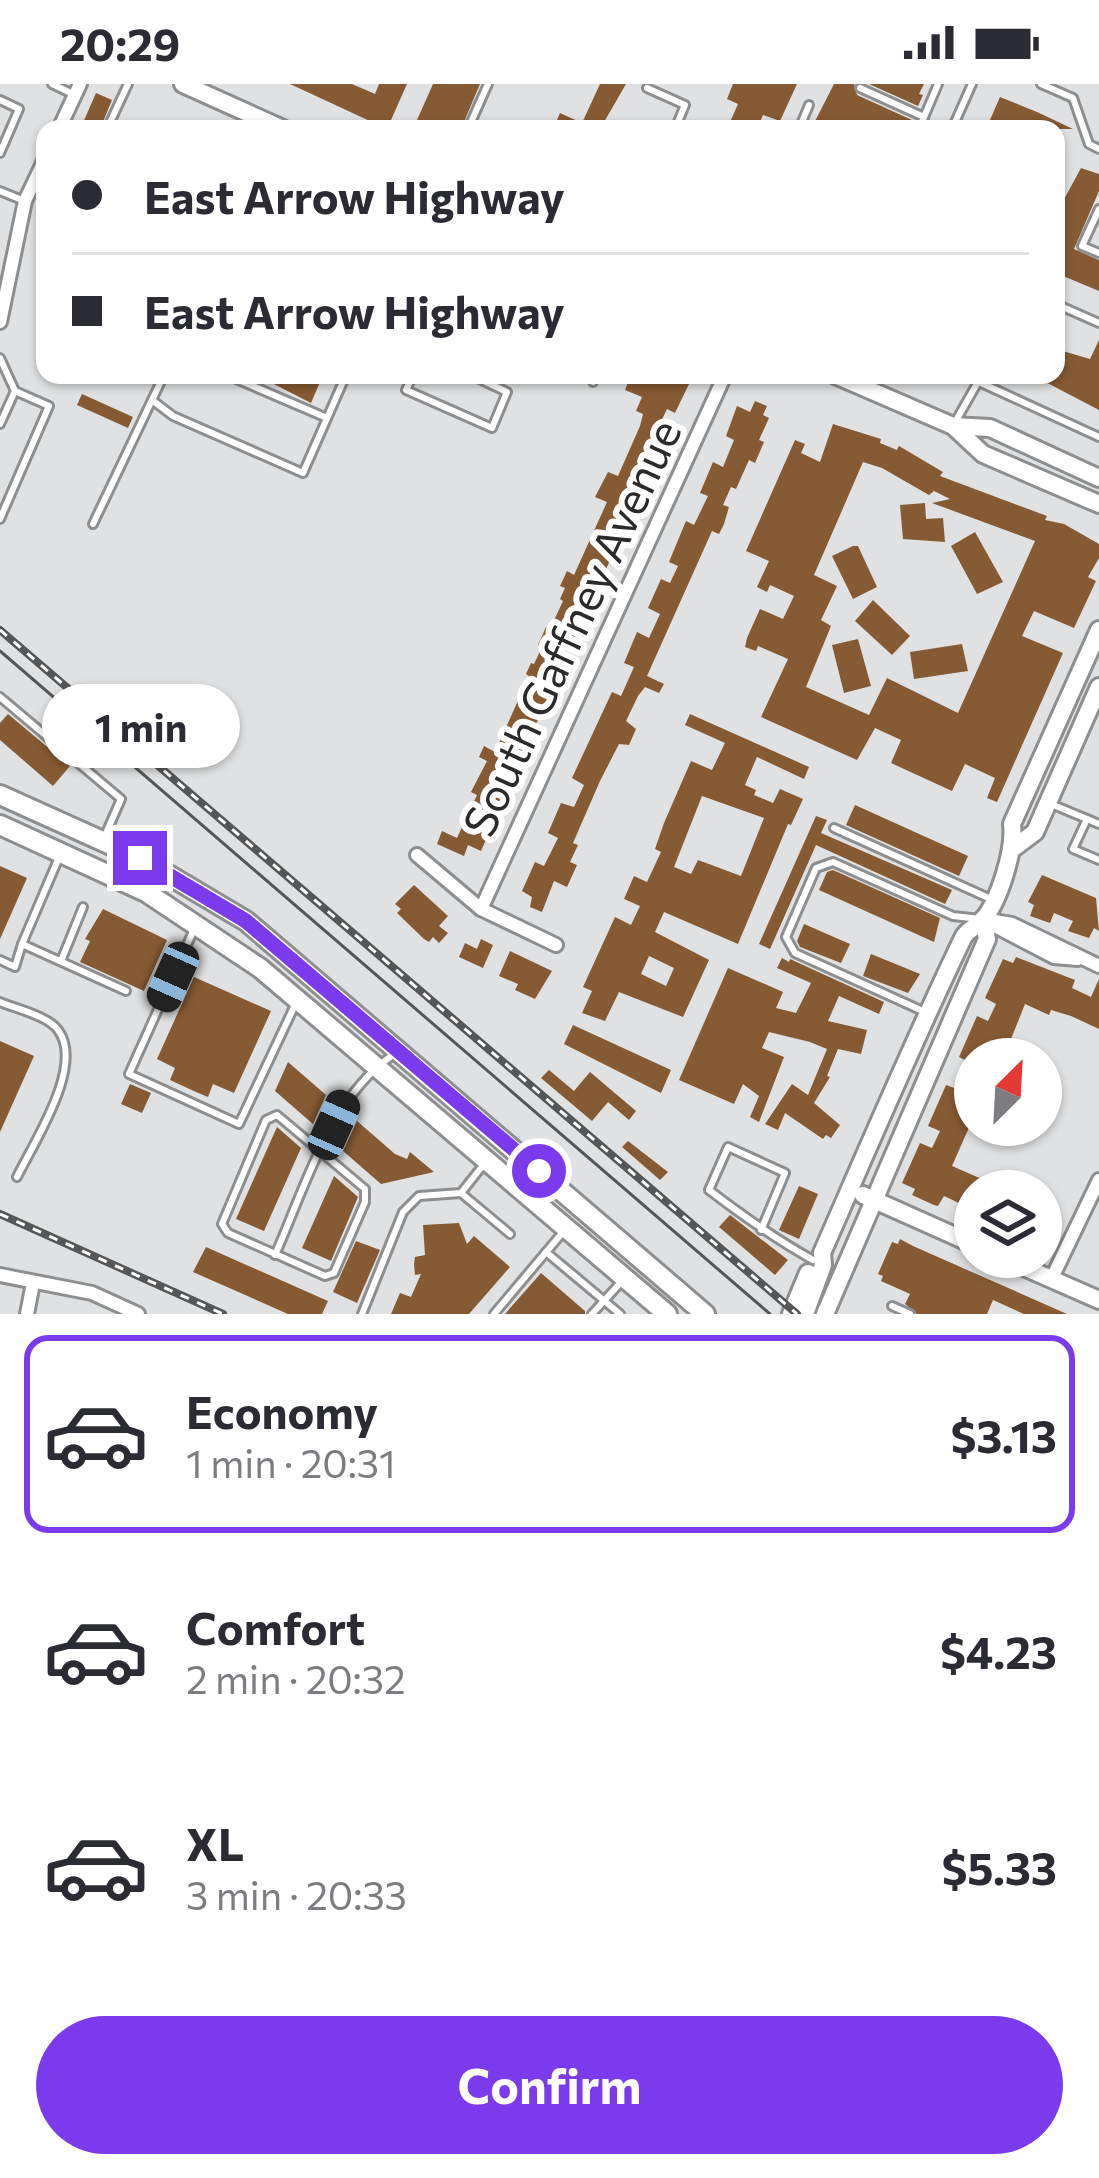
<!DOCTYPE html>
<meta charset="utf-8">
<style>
body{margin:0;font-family:Commissioner,sans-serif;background:#f7f7f7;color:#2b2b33;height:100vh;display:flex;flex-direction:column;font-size:45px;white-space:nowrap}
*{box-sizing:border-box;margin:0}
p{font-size:39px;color:#7c7c81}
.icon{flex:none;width:66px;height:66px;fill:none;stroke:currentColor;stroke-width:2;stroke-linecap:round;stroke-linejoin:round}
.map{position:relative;height:1230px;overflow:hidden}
.sheet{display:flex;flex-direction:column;background:#fff;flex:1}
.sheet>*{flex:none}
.banner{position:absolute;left:36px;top:36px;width:1029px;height:264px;border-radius:24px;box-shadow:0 3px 9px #0004;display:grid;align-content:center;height:264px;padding:0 36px;background:#fff}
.needle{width:78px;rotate:24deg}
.tools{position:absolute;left:954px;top:954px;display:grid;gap:24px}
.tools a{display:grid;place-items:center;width:108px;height:108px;border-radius:50%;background:#fff;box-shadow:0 3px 9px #0004;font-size:60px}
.end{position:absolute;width:54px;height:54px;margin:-27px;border:15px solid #7c3aed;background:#fff;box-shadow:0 0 0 6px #fff}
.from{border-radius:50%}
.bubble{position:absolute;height:84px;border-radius:42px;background:#fff;box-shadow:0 3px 9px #0004;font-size:39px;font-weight:700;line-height:84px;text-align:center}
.car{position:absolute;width:36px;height:72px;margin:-36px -18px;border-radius:15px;box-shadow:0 0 9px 3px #0007;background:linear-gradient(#222 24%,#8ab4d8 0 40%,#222 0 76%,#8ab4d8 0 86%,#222 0)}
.banner b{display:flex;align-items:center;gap:42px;height:114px;font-size:45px}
.banner b+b{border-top:3px solid #e1e1e2}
.banner i{width:30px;height:30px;background:#2b2b33}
ul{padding:21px 0 0;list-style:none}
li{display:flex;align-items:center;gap:36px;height:198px;margin:0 24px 18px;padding:0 12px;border:6px solid transparent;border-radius:24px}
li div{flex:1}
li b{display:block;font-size:45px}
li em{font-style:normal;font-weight:700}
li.current{border-color:#7c3aed}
li>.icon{width:108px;height:108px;stroke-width:1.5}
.cta{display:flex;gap:24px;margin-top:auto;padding:24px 36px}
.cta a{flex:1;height:138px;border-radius:72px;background:#7c3aed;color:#fff;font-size:48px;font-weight:700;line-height:138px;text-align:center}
.status{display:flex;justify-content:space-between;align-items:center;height:84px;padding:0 60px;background:#fff;direction:ltr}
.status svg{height:33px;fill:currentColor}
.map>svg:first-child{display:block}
</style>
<div class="status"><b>20:29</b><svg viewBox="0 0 49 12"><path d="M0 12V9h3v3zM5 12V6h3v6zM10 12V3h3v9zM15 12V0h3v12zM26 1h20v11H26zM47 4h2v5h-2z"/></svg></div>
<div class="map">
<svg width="1099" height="1230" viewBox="0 0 1099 1230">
<rect width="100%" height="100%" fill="#e0e1e2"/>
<g fill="#865a33" fill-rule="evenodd">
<polygon points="290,0 352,0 375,10 379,0 407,0 387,45"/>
<polygon points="433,0 480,0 461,45 413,45"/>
<polygon points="600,0 626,0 600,45 553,45 560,29 582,39"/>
<polygon points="733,0 797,0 780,37 763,31 757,45 727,45 738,20 727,15"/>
<polygon points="834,0 854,0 857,11 912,36 909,45 811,45"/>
<polygon points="869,0 924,0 919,10 923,11 918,22"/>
<polygon points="96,9 112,16 100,45 91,45 82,41"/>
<polygon points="1000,13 1037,28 1073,45 986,45"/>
<polygon points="1081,84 1099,90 1099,107 1074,165 1099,176 1099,207 1056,189 1056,130"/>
<polygon points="1099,256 1099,326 1032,291 1056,291 1056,265 1090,275"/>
<polygon points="256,291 323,291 311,319"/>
<polygon points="648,291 678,291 676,294 689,300 675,329 667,325 653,354 663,358 649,389 646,387 623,445 615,441 607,459 616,463 598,503 589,499 585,506 576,529 584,532 571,564 561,560 549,585 559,590 519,677 510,673 502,691 498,703 507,708 481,767 468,761 464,772 437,760 442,747 457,754 477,711 471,708 487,677 479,673 484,662 495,668 529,592 526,590 531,579 534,580 542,563 538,561 546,543 550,545 563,517 560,515 565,504 560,502 567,487 574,491 607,418 595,413 608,388 618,392 640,342 643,330 636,327 642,313 625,306 630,293 645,299"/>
<polygon points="82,310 133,333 128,344 77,321"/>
<polygon points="755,317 767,322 763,331 769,334 759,356 764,358 755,379 749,376 736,405 731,403 723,421 729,423 724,440 719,450 712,447 647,592 664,600 659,609 645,603 638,612 626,637 636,645 629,661 619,660 600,697 573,759 578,761 570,778 577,781 567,803 554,797 542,828 530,823 532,813 522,807 535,778 544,782 558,754 548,749 561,719 574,723 584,701 572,694 612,608 621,612 634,583 624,579 637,548 649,554 660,530 648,524 661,495 670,499 678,482 669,478 686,437 694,441 708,412 700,409 713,378 723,383 734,356 726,352 737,322 750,328"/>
<path d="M833,340L881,355L880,359L897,366L899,362L943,388L940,392L1047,432L1045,436L1064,440L1099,460V474L1088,493L1096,497L1074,544L1034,527L1022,552L1063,569L997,718L987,714L995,694L965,680L952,707L891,679L901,656L875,644L857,676L761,633L788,575L758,562L756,567L745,563L747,554L760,525L783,535L794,512L770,501L767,508L757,503L769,477L746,467L795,356L805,360L801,369L820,378ZM863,378L882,384L929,411L934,407L950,415L932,419L1035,457L958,629L887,594L869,631L806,603L831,542L821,536L837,502L814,491Z"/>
<polygon points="925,419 926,435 943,434 945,458 903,455 900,421"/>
<polygon points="975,448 1003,498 977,510 951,462"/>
<polygon points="853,462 858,462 877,503 853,515 832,472"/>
<polygon points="873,516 910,552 892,571 855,537"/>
<polygon points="858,555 871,602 844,609 832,561"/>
<polygon points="962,560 968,587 914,595 910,568"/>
<polygon points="8,630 70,682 53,702 0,656 0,639"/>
<path d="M690,630L809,683L804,695L757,673L745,701L756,706L754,711L773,719L780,705L803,715L791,741L788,740L738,860L664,828L655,848L709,876L683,933L619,908L605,937L582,929L592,907L583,903L615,833L631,841L640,822L624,815L634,792L647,798L661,768L655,765L664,739L691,677L712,686L725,659L685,641ZM702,712L764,734L741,792L698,776L691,790L674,783ZM649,872L674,884L666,902L641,890Z"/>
<polygon points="855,721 968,772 959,792 846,741"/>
<polygon points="816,732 827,736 821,749 952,806 945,820 816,761 770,865 759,860"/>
<polygon points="0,782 27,794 0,855"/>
<polygon points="833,786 940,834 934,858 819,806 827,788"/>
<polygon points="1042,791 1096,814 1099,847 1094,844 1089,854 1068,847 1073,837 1054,829 1050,839 1030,832 1034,821 1028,818"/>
<polygon points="414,801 448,832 439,842 448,849 439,859 433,853 429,858 424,855 397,829 401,825 395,820"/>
<polygon points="103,825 167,856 144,907 80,878 90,857 85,855"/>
<polygon points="804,840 850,860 841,879 800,863 797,857"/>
<polygon points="481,855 493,861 483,884 459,873 465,859 477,865"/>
<polygon points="510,867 552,887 535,915 515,906 518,900 499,892"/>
<polygon points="871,870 920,890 908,909 863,892"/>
<polygon points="1016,873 1075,896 1072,904 1091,913 1099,895 1099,945 1071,932 1051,926 1049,931 1025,920 1009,960 999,975 975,975 975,1030 952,1082 984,1096 975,1107 975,1138 957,1130 961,1120 944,1112 938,1122 934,1121 912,1111 915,1105 902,1099 920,1059 932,1064 940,1047 928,1042 946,1001 957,1005 962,1000 971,979 959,973 977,932 988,937 996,920 985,914 1003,875 1013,879"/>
<polygon points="782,874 789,878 790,875 884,918 879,930 839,912 828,937 867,946 861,970 838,965 827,992 830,993 814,1019 840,1041 831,1054 826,1051 823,1055 785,1029 778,1046 765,1040 792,1000 808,1011 827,965 810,958 769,948 762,964 784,973 759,1038 750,1033 759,1012 743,1000 734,1020 679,996 728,884 783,908 776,924 796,929 811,899 777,884"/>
<polygon points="194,893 271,927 234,1009 213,1000 208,1013 196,1008 170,996 175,984 157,975"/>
<polygon points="573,941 671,986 661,1009 564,960"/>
<polygon points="0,957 34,972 0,1048"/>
<polygon points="288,978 326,1011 313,1040 275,1007"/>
<polygon points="549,986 574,1007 590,988 636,1027 629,1036 608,1018 592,1037 541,994"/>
<polygon points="130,1000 151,1009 142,1029 121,1020"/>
<polygon points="357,1037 395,1070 407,1075 410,1068 434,1088 381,1100 343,1067"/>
<polygon points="277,1043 301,1064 264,1147 236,1135"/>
<polygon points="628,1057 668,1088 660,1096 622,1063"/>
<polygon points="334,1092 358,1113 331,1177 302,1164"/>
<polygon points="799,1102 818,1110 799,1155 779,1146"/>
<polygon points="730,1131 788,1176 775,1191 719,1143"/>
<polygon points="459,1139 467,1160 474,1152 510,1183 469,1230 391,1230 400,1209 411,1213 421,1190 415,1191 414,1180 415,1173 425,1171 423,1141"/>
<polygon points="900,1155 913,1162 1067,1230 1024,1230 993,1216 987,1230 917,1230 905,1220 910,1210 881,1197 883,1192 878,1190 892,1158 898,1160"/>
<polygon points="356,1157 380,1166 357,1219 333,1208"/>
<polygon points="206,1163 328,1217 322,1230 288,1230 193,1188"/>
<polygon points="541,1189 585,1227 585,1230 505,1230"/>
</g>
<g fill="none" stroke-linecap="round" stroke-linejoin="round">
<defs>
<g id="lane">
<polyline points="52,0 75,11"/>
<polyline points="1041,0 1073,14 1089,60 1099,65"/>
<polyline points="647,4 685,21 675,45"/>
<polyline points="860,4 924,33"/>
<polyline points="0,16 19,25 0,69"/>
<polyline points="107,45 128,0"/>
<polyline points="468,45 488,0"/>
<polyline points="799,45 809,21"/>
<polyline points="919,45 938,0"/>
<polyline points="952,45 972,0"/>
<polyline points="0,107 22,116"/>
<polyline points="1099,125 1082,162 1099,169"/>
<polyline points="1056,220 1099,239"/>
<polyline points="0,274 15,307 49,322 0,435"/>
<polyline points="227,291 327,334"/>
<polyline points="413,291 406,306 492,344 507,308 471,291"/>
<polyline points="593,298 596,291"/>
<polyline points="979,298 1099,353"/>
<polyline points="152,316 164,291"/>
<polyline points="0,340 15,307"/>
<polyline points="954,340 982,291"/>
<polyline points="93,440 152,316 173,332 303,389 346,291"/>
<polyline points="0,613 121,715 104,754"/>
<polyline points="1051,720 1099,740"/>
<polyline points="1087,735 1073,765 1099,776"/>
<polyline points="834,744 993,816"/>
<polyline points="60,771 22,860 126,907"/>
<polyline points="195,843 129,990 239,1040 295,921"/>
<polyline points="0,876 15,883 22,860"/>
<polyline points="61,877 83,823"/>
<path d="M0,918C17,925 48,932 58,946C85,981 34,1058 17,1093"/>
<polyline points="925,928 795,869 786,853 816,784 833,778 953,832 980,835"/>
<polygon points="277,1031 365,1105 365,1118 334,1189 325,1192 228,1149 222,1140 266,1036"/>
<polyline points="461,1109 510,1150"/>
<path d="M761,1146L785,1089L728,1063L709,1106C743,1132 775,1155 813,1176"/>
<polyline points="546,1168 620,1230"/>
<path d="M275,1171C305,1104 330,1013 393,971"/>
<polyline points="892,1222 910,1230"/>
<polyline points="362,1230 403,1128 419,1112 461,1109 484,1080"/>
<polyline points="494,1230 563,1148"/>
<polyline points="592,1230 622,1197"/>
</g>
<g id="street">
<polyline points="59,45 80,0"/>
<polyline points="0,238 25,117 45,75"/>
<polyline points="417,771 481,825 556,861"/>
<polyline points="481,825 725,291"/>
<polyline points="983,835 1012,840 1099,882"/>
<polyline points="987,838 1054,873 1078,875"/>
<polyline points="0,1191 92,1209 138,1230"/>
<polyline points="1051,1196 1099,1096"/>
<polyline points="27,1230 33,1199"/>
</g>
<g id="secondary">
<polyline points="183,0 283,45"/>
<polyline points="835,291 953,342 990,344 1099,394"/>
<polyline points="953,342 983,370 1099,420"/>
<polyline points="1015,763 1035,748 1099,603"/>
<polyline points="863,1111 975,1161"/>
<polyline points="1001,1173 1099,1216"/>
<polyline points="791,1230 808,1189"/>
<path d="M805,1230L823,1181L822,1169C868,1064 913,958 963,854C968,844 976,844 983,836C1000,815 1015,765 1012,740L1099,546"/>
<polyline points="825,1230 987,855 983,835"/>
</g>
<g id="primary">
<polyline points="0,711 140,774 246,837 705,1230"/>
<polyline points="0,741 146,808 260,884 667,1230"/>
</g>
</defs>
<use href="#lane" stroke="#8d8e8f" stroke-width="12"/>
<use href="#street" stroke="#8d8e8f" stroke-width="18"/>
<use href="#secondary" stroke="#8d8e8f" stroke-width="22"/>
<use href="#primary" stroke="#8d8e8f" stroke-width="24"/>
<use href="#lane" stroke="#fff" stroke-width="6"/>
<use href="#street" stroke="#fff" stroke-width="12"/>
<use href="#secondary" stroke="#fff" stroke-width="16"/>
<use href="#primary" stroke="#fff" stroke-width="18"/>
<polyline stroke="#555657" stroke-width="3" points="0,567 770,1230"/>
<defs>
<g id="rail">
<polyline points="0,546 797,1230"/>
<polyline points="0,1130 223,1230"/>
</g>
</defs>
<use href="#rail" stroke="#555657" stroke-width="8"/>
<use href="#rail" stroke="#fff" stroke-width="3" stroke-dasharray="9" stroke-linecap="butt"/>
</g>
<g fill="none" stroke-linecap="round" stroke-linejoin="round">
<polyline stroke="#7c3aed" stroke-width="15" points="140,774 246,837 539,1087"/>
</g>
<g text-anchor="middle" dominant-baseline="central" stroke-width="12" stroke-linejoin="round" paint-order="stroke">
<g font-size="45" fill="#2a2a2b" stroke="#fff">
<text transform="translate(570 543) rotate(-65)">South Gaffney Avenue</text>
</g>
</g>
</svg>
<div class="tools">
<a><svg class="needle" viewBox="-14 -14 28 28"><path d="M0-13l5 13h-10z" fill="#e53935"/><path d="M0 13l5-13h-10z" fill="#7c7c81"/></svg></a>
<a><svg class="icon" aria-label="layers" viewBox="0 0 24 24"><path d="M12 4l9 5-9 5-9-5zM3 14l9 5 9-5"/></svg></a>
</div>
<i class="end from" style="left:539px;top:1087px"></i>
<i class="end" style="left:140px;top:774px"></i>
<div class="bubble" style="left:42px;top:600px;width:198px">1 min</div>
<i class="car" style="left:173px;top:893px;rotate:204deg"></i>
<i class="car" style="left:334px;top:1041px;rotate:24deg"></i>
<div class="banner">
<b><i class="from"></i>East Arrow Highway</b>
<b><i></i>East Arrow Highway</b>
</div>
</div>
<section class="sheet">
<ul>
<li class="current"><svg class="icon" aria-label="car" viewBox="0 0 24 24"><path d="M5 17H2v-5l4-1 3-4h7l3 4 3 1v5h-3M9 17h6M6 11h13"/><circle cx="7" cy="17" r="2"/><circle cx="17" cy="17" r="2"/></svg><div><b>Economy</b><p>1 min · 20:31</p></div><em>$3.13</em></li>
<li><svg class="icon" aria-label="car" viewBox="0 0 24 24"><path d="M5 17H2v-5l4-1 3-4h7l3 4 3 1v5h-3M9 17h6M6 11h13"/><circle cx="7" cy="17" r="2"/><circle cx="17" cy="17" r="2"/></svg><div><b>Comfort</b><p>2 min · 20:32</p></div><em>$4.23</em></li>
<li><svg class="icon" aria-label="car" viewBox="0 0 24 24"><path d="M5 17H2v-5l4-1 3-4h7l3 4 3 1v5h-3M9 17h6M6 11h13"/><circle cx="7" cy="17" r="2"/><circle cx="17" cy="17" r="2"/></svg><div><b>XL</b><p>3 min · 20:33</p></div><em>$5.33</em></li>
</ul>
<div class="cta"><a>Confirm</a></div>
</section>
